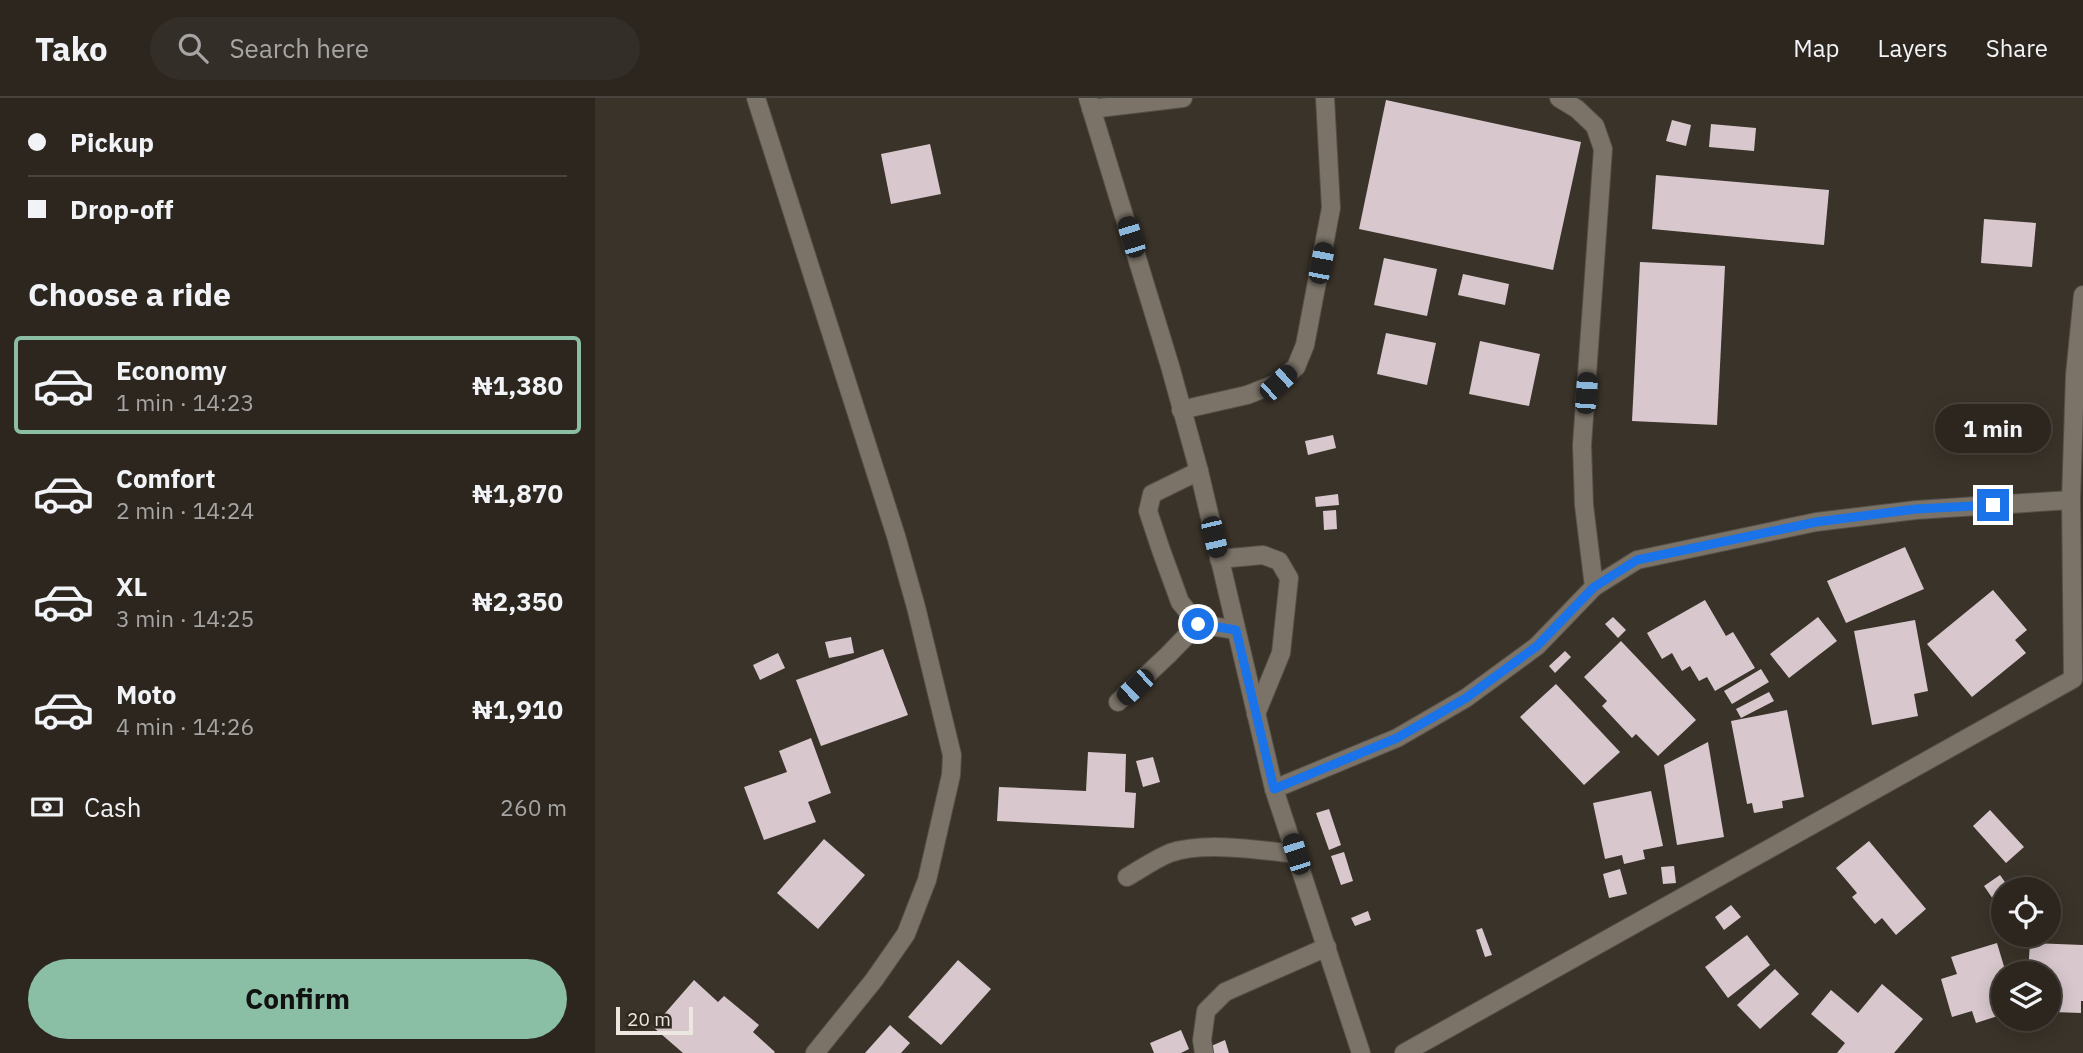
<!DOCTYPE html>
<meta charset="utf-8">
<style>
body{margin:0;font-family:"IBM Plex Sans",sans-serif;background:#342e28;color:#f1f3f6;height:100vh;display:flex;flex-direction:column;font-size:26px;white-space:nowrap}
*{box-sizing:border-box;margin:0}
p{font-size:23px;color:#a6a5a4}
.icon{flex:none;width:38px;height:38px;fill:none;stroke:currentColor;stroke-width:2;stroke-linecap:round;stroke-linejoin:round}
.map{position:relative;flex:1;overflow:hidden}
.details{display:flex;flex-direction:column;background:#2c261f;width:595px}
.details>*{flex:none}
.hud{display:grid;align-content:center;height:154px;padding:0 28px;background:#2c261f}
.fabs{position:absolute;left:1396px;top:779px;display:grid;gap:14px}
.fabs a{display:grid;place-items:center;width:70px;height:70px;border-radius:50%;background:#2c261f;box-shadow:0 4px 18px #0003,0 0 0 2px #48433d;font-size:35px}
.scale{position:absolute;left:21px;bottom:18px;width:77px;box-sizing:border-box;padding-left:7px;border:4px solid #ece7e1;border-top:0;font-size:19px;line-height:24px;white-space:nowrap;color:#ece7e1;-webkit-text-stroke:5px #30291f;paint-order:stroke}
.end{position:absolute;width:32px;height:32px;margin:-16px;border:9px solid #1a73e8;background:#fff;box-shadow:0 0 0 4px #fff}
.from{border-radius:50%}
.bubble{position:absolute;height:49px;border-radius:24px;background:#2c261f;box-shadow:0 4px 18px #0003,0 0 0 2px #48433d;font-size:23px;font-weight:700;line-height:49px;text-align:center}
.car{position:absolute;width:21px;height:42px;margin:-21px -10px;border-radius:9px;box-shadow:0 0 5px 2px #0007;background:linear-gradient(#222 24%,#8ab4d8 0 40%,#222 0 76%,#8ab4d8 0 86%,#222 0)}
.hud b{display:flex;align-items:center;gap:24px;height:66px;font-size:26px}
.hud b+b{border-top:2px solid #48433d}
.hud i{width:18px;height:18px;background:#f1f3f6}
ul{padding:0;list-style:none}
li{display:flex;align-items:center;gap:21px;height:98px;margin:0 14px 10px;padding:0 14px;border:4px solid transparent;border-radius:7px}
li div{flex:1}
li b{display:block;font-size:26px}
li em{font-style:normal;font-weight:700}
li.current{border-color:#8abfa5}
li>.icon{width:63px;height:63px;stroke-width:1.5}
h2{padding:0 28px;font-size:32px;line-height:84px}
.pay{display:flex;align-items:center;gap:18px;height:77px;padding:0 28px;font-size:26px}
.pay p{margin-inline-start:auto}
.primary-button{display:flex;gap:14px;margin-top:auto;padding:14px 28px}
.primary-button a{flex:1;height:80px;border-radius:42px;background:#8abfa5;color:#111;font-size:28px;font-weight:700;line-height:80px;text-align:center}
header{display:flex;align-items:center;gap:42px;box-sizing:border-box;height:98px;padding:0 35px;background:#2c261f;border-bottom:2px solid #48433d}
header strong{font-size:33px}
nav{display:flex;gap:38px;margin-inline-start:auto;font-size:24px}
.search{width:490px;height:63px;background:#342e28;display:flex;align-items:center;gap:18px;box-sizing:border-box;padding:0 24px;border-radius:38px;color:#a6a5a4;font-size:26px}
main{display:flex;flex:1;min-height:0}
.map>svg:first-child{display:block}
</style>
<header>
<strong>Tako</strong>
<div class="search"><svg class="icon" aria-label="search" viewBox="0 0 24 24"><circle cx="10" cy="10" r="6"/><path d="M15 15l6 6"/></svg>Search here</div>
<nav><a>Map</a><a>Layers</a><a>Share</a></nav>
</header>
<main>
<section class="details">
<div class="hud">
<b><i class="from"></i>Pickup</b>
<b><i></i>Drop-off</b>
</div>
<h2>Choose a ride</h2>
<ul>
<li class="current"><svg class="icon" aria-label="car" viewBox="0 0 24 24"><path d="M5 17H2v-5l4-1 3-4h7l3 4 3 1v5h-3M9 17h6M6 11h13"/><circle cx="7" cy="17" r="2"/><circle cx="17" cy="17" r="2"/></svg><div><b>Economy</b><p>1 min · 14:23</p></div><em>₦1,380</em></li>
<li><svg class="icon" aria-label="car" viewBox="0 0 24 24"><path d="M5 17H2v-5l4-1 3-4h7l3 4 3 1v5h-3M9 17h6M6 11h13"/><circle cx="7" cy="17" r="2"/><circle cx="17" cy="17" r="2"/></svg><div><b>Comfort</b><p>2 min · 14:24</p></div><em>₦1,870</em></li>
<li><svg class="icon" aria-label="car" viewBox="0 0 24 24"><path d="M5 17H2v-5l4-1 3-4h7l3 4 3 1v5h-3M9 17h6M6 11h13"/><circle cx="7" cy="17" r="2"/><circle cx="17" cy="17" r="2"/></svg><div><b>XL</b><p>3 min · 14:25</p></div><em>₦2,350</em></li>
<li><svg class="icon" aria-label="car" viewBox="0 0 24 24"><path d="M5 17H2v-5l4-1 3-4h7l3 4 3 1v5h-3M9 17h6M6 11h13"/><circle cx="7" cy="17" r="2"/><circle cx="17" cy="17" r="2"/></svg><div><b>Moto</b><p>4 min · 14:26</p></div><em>₦1,910</em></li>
</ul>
<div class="pay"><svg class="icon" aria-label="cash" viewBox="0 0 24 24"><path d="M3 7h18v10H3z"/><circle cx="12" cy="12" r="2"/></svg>Cash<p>260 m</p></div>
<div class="primary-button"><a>Confirm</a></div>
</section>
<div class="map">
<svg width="1488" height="955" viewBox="0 0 1488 955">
<rect width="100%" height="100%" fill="#3a3329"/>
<g fill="#d8c8cd">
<polygon points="791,2 986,44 958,172 764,131"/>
<polygon points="1077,22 1096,27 1091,48 1071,43"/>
<polygon points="1116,26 1161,30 1159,53 1114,49"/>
<polygon points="335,46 346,96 296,106 286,56"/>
<polygon points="1061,77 1234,92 1229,147 1057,131"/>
<polygon points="1389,121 1441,125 1437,169 1386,165"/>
<polygon points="789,160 842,171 832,218 779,207"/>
<polygon points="1045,164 1130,168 1122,327 1037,323"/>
<polygon points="868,176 914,186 910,207 863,197"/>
<polygon points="791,235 841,245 832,287 782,276"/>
<polygon points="885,243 945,256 934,308 874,296"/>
<polygon points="738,337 741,350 713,357 710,343"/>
<polygon points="743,396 744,407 721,409 720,399"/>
<polygon points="741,412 742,431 729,432 728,413"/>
<polygon points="1310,449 1329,491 1251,525 1232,483"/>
<polygon points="1398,492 1432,532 1420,542 1431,555 1377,599 1332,546"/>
<polygon points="1110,502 1131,538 1138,534 1160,570 1120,593 1112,579 1104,583 1095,568 1087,573 1077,555 1067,561 1052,535"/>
<polygon points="1018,519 1031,532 1023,540 1010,526"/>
<polygon points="1223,519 1242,543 1194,580 1175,556"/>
<polygon points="1320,522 1333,593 1319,596 1323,618 1277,627 1259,533"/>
<polygon points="256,539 259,555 234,560 230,544"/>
<polygon points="1026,543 1101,622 1063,658 1041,636 1037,640 1007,608 1012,603 989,579"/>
<polygon points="288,551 313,617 226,648 201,582"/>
<polygon points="970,553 976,559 960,575 954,568"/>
<polygon points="183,555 190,570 165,582 158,567"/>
<polygon points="1166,571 1174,584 1137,606 1129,593"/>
<polygon points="961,586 1025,654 989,687 925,619"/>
<polygon points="1174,594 1179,603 1146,620 1141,611"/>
<polygon points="1192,612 1209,699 1187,703 1188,710 1159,715 1157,705 1152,706 1136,623"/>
<polygon points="216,640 236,695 213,704 221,724 169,742 149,689 192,674 184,653"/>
<polygon points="1113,644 1129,739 1082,747 1069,667"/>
<polygon points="493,654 531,656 530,694 541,695 539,730 402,723 404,689 491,693"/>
<polygon points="558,659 565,684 548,689 541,663"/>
<polygon points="1056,693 1068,748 1048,752 1050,761 1029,766 1027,757 1010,761 998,705"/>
<polygon points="734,711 746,747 734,752 721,715"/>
<polygon points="1395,712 1429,749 1411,765 1378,728"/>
<polygon points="229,741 270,777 223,831 182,795"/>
<polygon points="1274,743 1331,811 1301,837 1287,820 1280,826 1257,799 1262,795 1241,770"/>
<polygon points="749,754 758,783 746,787 736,758"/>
<polygon points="1079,768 1081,785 1068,786 1066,769"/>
<polygon points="1025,771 1032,796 1014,800 1008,776"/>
<polygon points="1405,777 1415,791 1409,791 1409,817 1389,788"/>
<polygon points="1136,807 1146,819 1129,832 1120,819"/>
<polygon points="773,813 776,822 760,828 756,820"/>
<polygon points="887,830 897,857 890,859 881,832"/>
<polygon points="1152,837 1175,867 1133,900 1110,869"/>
<polygon points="1402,845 1411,875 1409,875 1409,887 1402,889 1409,916 1381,925 1377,913 1357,919 1346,881 1362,876 1356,859"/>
<polygon points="1435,845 1488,847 1488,903 1486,903 1486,915 1458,914 1458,901 1454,901 1454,875 1433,875"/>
<polygon points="363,862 396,891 346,947 313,919"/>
<polygon points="1180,871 1204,896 1165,931 1142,907"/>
<polygon points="99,882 123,904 129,898 164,927 158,934 180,954 179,955 88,955 58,929"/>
<polygon points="1287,886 1328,921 1299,955 1242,955 1250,945 1216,916 1236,892 1263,915"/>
<polygon points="295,927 315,945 306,955 270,955"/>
<polygon points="586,932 594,951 586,955 559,955 555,945"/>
<polygon points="630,942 634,955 617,955 614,949"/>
</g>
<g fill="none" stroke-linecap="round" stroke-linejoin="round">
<defs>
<g id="minor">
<polyline points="161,0 301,438 321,509 357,657 356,677 332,782 311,836 279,882 220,955"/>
<polyline points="493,0 575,268 604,373 679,691 766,955"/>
<polyline points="964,0 982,11 1000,28 1008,51 987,347 989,407 999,489"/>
<polyline points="496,11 588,0"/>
<polyline points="586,312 652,297 683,285 701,269 710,247 736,110 730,0"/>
<polyline points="604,373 557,396 553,413 566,452 585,504 603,526 641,532"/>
<polyline points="624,461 668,457 684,463 694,480 686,555 661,616"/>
<polyline points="523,604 573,557 603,526"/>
<polyline points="679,691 802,640 871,600 942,548 999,489 1042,462 1221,424 1321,412 1476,402"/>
<path d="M532,779C546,771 560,761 575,755C609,743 665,752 701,756"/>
<polyline points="609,955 607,942 611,913 630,894 732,849"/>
<polyline points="809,955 1478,581 1476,402 1480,277 1488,197"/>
</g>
</defs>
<use href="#minor" stroke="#565048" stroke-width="20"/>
<use href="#minor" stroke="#7b7368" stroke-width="18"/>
</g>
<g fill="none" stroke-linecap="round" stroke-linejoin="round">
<polyline stroke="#1a73e8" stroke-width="9" points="603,526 641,532 679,691 802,640 871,600 942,548 999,489 1042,462 1221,424 1321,411 1398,407"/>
</g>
</svg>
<div class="fabs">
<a><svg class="icon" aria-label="locate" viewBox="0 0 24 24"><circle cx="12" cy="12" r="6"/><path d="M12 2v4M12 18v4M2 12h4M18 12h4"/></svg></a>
<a><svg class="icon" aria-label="layers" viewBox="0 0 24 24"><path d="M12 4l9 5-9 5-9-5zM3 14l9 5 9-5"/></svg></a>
</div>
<div class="scale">20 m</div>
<i class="end from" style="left:603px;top:526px"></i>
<i class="end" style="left:1398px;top:407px"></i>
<div class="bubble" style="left:1340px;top:306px;width:116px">1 min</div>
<i class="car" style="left:536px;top:139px;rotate:343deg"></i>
<i class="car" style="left:726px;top:165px;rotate:11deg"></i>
<i class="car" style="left:683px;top:285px;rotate:48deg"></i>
<i class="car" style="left:991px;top:295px;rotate:4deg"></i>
<i class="car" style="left:619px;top:439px;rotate:167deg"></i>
<i class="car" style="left:540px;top:589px;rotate:227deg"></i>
<i class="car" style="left:701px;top:756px;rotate:342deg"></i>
</div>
</main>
